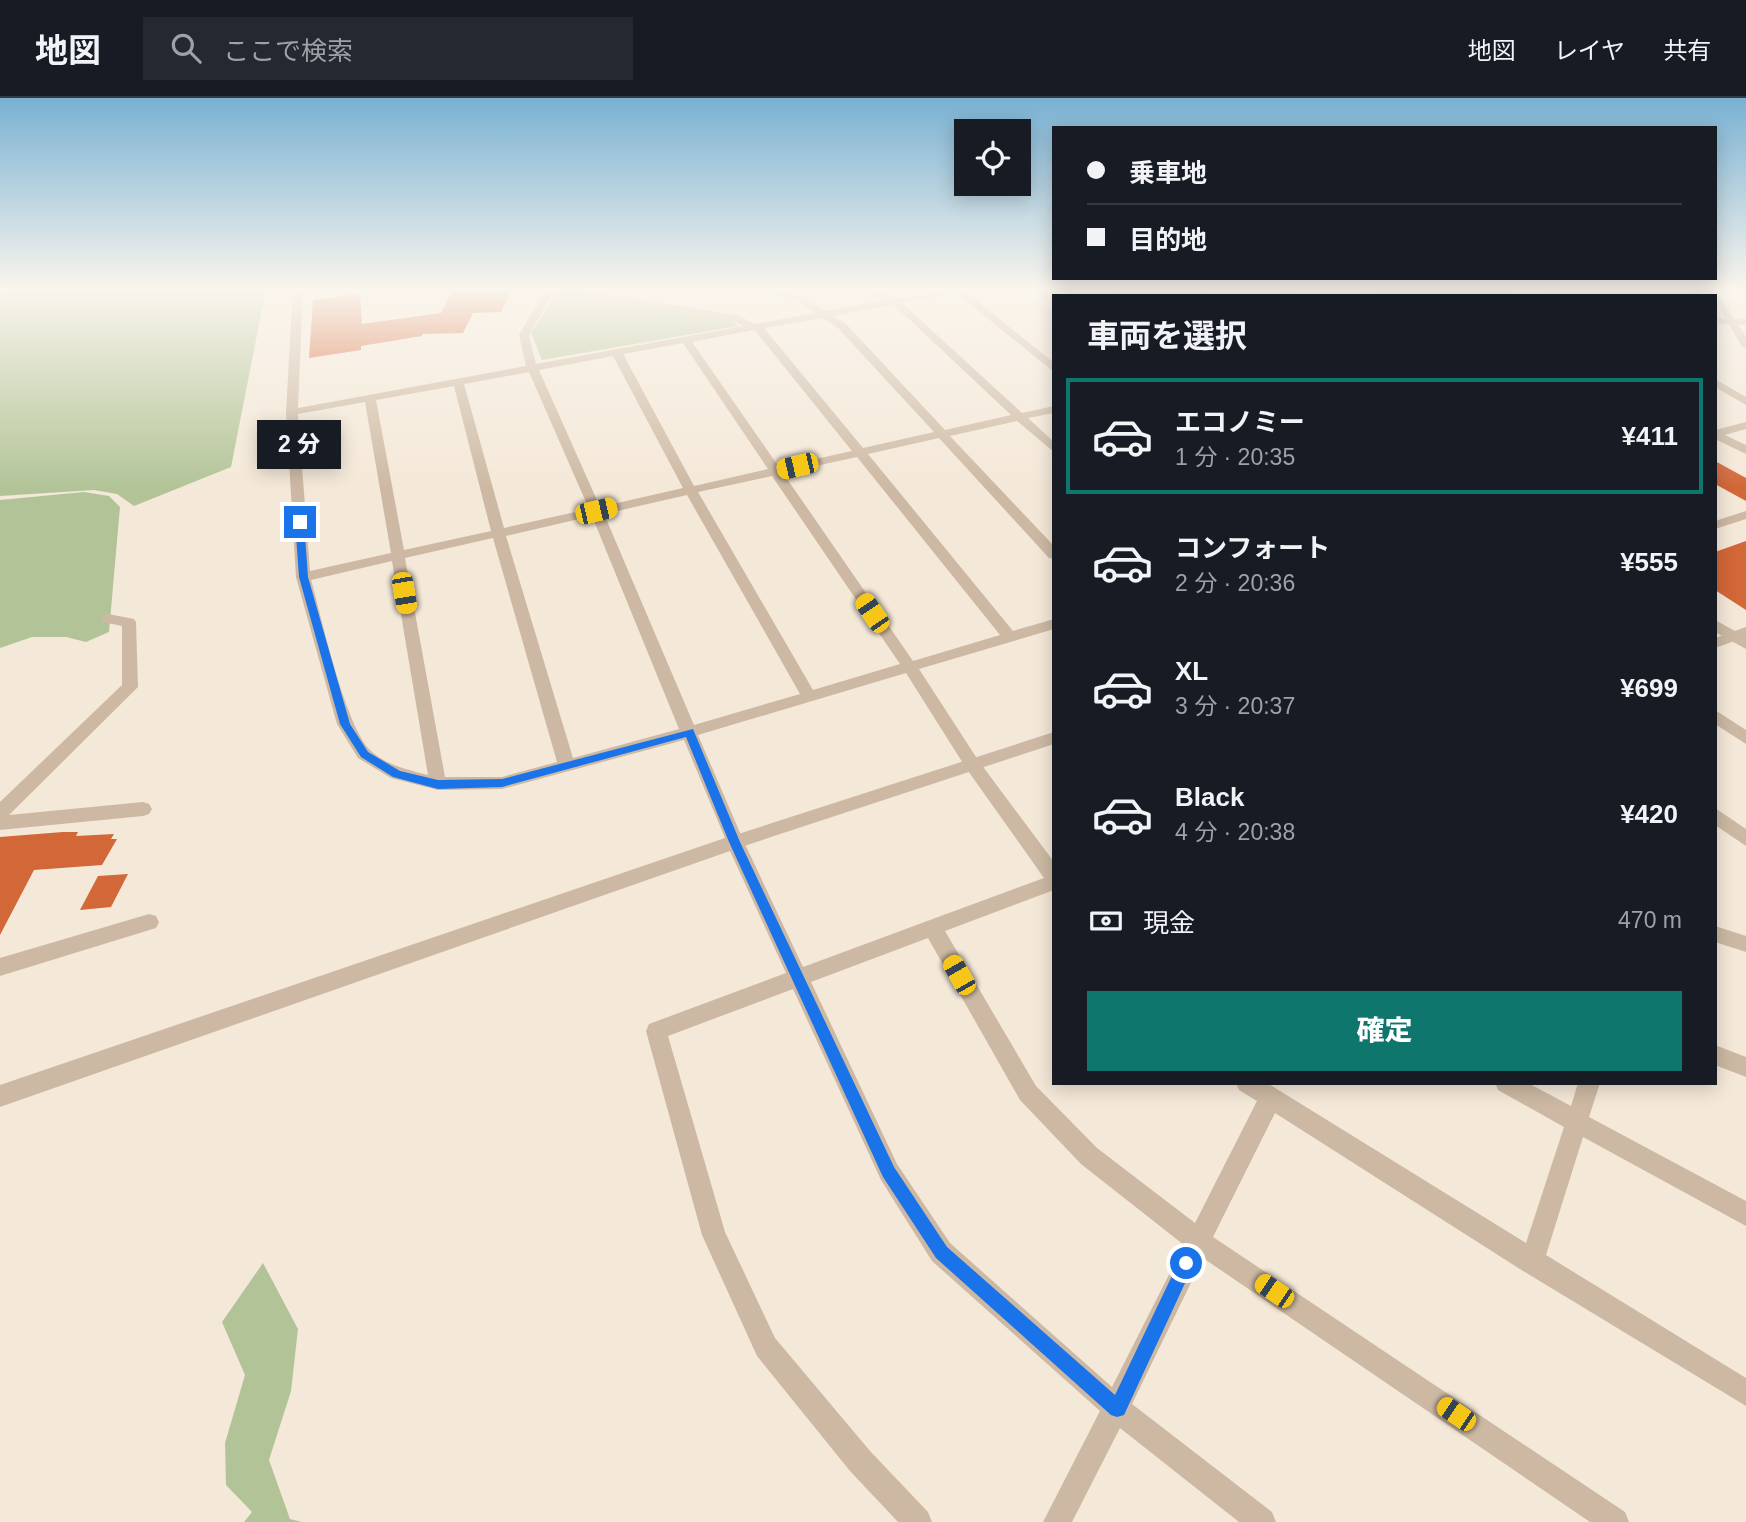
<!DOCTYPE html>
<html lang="ja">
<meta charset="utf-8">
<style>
body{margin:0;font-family:Arial,"Noto Sans JP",sans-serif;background:#242831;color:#f1f3f6;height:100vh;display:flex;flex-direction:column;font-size:26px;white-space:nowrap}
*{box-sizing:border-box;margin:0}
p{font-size:23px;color:#9ea1a6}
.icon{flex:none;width:38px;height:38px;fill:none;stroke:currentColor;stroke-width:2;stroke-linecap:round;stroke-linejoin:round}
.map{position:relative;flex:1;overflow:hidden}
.side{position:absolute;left:1052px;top:196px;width:665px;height:791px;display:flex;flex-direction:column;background:#171b24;border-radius:0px;box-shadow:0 4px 18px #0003}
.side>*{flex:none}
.banner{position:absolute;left:1052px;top:28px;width:665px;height:154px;border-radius:0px;box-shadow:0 4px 18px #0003;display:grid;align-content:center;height:154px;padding:0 35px;background:#171b24}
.fabs{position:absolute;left:954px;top:21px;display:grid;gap:14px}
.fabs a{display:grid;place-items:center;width:77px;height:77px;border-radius:0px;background:#171b24;box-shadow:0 4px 18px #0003;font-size:35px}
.end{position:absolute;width:32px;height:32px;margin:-16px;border:9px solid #1a73e8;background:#fff;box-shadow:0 0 0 4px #fff}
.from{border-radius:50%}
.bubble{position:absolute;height:49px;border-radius:0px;background:#171b24;box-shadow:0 4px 18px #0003;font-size:23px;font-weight:800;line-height:49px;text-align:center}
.car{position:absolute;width:21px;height:42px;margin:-21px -10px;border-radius:9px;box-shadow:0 0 5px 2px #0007;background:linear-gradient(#f5c518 24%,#345 0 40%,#f5c518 0 76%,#345 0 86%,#f5c518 0)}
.banner b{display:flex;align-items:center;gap:24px;height:66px;font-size:26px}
.banner b+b{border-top:2px solid #363941}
.banner i{width:18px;height:18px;background:#f1f3f6}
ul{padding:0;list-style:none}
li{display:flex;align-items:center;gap:21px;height:116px;margin:0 14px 10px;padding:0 21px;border:4px solid transparent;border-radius:0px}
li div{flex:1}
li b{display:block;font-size:26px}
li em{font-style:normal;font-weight:800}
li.on{border-color:#0f766e}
li>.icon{width:63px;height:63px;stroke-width:1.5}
h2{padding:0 35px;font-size:32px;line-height:84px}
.pay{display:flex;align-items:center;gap:18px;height:77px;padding:0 35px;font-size:26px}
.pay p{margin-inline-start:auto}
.cta{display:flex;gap:14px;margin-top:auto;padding:14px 35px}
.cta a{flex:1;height:80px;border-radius:0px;background:#0f766e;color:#fff;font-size:28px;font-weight:800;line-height:80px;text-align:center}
header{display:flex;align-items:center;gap:42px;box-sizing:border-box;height:98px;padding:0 35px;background:#171b24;border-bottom:2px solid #363941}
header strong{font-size:33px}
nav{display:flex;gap:38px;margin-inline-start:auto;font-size:24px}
.search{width:490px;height:63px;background:#242831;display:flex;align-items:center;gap:18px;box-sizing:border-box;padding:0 24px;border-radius:0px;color:#9ea1a6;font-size:26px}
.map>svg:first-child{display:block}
</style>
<header>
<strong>地図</strong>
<div class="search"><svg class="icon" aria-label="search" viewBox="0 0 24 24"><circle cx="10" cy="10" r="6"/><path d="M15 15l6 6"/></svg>ここで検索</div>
<nav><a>地図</a><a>レイヤ</a><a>共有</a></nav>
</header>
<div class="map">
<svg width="1746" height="1424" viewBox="0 0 1746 1424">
<rect width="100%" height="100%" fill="#f4e8d8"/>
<g fill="#b2c497">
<polygon points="18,191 266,191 231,369 134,408 117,396 94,392 0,398 0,196"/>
<polygon points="1365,191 1510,191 1518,198 1378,198"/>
<polygon points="562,193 715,218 733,223 738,228 542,262 531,235 557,195"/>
<polygon points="84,394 109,398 120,409 109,534 86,544 66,539 32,539 0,550 0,402"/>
<polygon points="263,1165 298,1231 291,1293 269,1362 290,1421 302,1424 244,1424 252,1414 226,1387 225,1345 245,1277 222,1224"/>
</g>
<g fill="#d26738">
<polygon points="454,191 512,191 501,214 473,215 463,235 422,236 422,238 361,248 361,252 309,260 313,202 360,196 362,226 441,215"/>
<polygon points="1715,363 1746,380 1746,403 1715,386"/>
<polygon points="1746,443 1746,512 1715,492 1715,454"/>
<polygon points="63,734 78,734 76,738 114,736 111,741 117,741 102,767 34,772 0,837 0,739"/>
<polygon points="128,776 111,809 80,812 98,778"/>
</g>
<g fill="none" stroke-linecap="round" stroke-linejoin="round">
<g fill="#cdb9a3" fill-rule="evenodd">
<path d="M293,191H303L298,310L526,268L519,237L546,191H574L737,217L755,226L815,215L801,205L764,191C787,191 807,201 826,213L885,202L866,191C880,191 888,200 899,200C921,200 943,191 967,191L965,193L1054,265V274L956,195L902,205L1022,315L1054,308V315L1028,320L1054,344V354L1017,323L950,338L1054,448V461L1049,460L939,340L868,356L1013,533L1054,521V531L919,571L978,662L1054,764V792L945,833L1036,988L1097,1050L1195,1125L1257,1003L1239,992L1236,985H1267L1526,1145L1564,1029L1498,992L1495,985H1528L1571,1008L1578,985H1600L1589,1019L1746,1103V1128L1583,1039L1546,1157L1746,1280V1308L1523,1173L1275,1015L1213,1139L1625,1414L1629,1424H1590L1203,1160L1132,1306L1272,1414L1276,1424H1239L1120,1330L1072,1424H1043L1100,1313L932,1163L881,1082L793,891L668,938L725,1134L775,1240L870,1353L928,1414L932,1424H898L850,1373L757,1258L702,1137L646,933L649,926L786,875L730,753L0,1009V987L725,740L684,642L502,691L438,692L391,680L358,660L337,626L296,479L286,314ZM554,193L734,223L744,228L536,266L529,237ZM892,207L909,221L1011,317L945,332L846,226L833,218ZM823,220L838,230L934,334L863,350L764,230ZM753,232L757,235L852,353L779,369L692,244ZM683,245L768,371L694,388L623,256ZM613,258L683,390L600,409L539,272ZM529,274L589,411L504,430L464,286ZM454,288L491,433L404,452L376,302ZM365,304L391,455L310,473L298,316ZM857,359L1000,537L913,563L783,375ZM772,378L900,566L813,592L698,394ZM687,397L800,596L694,627L604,416ZM592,418L679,631L573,660L506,438ZM493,440L557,664L502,679H445L405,460ZM392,463L428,677C408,672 383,666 369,651C344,623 322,521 311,482ZM906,575L966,670L1044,780L803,869L744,744L698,637ZM928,840L1020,1002L1081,1066L1184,1147L1112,1289L950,1145L897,1066L811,884Z"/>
<polygon points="1030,191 1041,191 1054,200 1054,208"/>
<polygon points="1105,191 1116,191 1125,198 1113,198"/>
<polygon points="1279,191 1291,191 1301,198 1289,198"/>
<polygon points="1353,191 1365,191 1375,198 1363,198"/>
<polygon points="1544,191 1554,191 1560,198 1550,198"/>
<polygon points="1672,191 1693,191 1719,197 1715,200"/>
<polygon points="1715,220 1746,221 1746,227 1715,226"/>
<polygon points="1715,281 1746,299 1746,307 1715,289"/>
<polygon points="1746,324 1746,331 1725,337 1746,347 1746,356 1715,341 1715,332"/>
<polygon points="108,516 134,521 136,524 138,589 9,717 143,704 149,706 152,711 149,716 143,718 0,732 0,704 122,587 122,528 103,524 101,521 103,518"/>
<polygon points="1746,529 1746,539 1715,550 1715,540"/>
<polygon points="1715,612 1746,632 1746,646 1715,626"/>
<polygon points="1715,710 1746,731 1746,748 1715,727"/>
<polygon points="149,816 156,818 159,824 156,830 0,878 0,860"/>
<polygon points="1715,828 1746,838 1746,854 1715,844"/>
<polygon points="1715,947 1746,959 1746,979 1715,967"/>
</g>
<g fill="#cdb9a3" fill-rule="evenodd">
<polygon points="1192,191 1203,191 1213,198 1201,198"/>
<polygon points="1712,196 1718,196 1746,239 1746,250 1741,247"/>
<polygon points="1746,413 1746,421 1715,431 1715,423"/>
<polygon points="1715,522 1746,539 1746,551 1715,534"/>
<polygon points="1054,634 1054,646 735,751 729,749 726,744 729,739"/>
</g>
</g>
<linearGradient id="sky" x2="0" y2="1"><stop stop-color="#79b1d3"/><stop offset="0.49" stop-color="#faf5ed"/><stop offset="1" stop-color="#faf5ed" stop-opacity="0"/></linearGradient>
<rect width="1746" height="390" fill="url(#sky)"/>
<polygon fill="#1a73e8" points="300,421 304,424 308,479 350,626 368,654 400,673 438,682 502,681 693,631 740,744 894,1069 947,1149 1115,1297 1181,1159 1186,1157 1192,1159 1194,1165 1192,1170 1124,1317 1117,1319 1111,1317 936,1160 883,1079 729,744 686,639 502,689 438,691 393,679 361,659 340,626 299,479 295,424"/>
</svg>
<div class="fabs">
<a><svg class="icon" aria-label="locate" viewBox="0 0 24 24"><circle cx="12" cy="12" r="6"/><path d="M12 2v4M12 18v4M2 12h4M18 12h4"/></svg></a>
</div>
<i class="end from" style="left:1186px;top:1165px"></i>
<i class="end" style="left:300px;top:424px"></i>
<div class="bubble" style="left:257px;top:322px;width:84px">2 分</div>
<i class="car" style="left:797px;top:368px;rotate:257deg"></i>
<i class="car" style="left:596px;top:413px;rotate:77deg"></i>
<i class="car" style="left:404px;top:495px;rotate:170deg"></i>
<i class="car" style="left:872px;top:515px;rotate:326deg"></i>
<i class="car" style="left:959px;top:877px;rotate:330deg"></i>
<i class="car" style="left:1274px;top:1193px;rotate:304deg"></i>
<i class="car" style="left:1456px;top:1316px;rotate:304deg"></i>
<div class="banner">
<b><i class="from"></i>乗車地</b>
<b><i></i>目的地</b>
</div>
<section class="side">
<h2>車両を選択</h2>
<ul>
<li class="on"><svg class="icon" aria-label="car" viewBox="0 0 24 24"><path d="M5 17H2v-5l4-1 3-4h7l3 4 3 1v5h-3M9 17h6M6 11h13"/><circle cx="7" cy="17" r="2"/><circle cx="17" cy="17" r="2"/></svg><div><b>エコノミー</b><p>1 分 · 20:35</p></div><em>¥411</em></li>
<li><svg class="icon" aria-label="car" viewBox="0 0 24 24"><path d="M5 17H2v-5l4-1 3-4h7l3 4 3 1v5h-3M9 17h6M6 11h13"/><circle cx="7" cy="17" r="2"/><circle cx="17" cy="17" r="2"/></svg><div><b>コンフォート</b><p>2 分 · 20:36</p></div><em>¥555</em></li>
<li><svg class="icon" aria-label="car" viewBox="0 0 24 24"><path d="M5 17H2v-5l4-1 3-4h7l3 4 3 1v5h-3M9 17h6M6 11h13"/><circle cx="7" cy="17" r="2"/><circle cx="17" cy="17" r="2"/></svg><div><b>XL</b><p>3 分 · 20:37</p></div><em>¥699</em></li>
<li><svg class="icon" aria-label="car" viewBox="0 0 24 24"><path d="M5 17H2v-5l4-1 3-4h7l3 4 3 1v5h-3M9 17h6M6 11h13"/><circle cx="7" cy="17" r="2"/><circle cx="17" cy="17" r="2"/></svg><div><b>Black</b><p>4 分 · 20:38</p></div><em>¥420</em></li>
</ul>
<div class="pay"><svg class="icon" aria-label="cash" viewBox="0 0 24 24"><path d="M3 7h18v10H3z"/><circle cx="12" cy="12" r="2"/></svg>現金<p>470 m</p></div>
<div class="cta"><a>確定</a></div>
</section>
</div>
